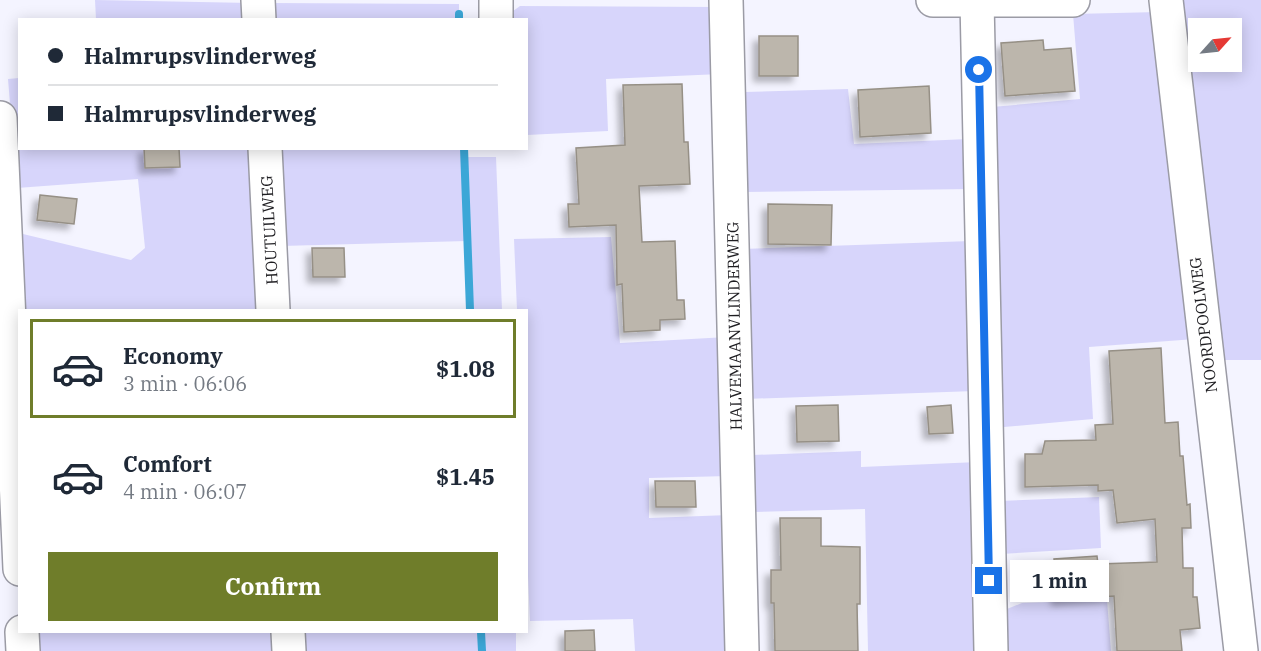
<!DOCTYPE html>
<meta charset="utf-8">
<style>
body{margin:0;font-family:"IBM Plex Serif",serif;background:#f6f6f7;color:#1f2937;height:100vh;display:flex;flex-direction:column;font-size:22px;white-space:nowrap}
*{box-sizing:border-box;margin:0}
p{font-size:20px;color:#747a83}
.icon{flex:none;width:33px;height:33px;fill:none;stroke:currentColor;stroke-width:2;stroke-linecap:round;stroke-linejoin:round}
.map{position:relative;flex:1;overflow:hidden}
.details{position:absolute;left:18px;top:309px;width:510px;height:324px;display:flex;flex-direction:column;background:#fff;border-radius:0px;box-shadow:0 3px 15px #0003}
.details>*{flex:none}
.banner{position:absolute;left:18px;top:18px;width:510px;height:132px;border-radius:0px;box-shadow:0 3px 15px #0003;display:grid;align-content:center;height:132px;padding:0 30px;background:#fff}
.needle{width:39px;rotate:63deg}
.controls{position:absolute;left:1188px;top:18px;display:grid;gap:12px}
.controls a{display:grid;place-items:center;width:54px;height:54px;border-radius:0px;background:#fff;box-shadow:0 3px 15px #0003;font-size:30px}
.end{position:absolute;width:27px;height:27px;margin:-14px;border:8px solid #1a73e8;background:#fff;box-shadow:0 0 0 3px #fff}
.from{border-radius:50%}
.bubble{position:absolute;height:42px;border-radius:0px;background:#fff;box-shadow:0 3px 15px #0003;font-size:20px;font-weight:700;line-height:42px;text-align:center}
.banner b{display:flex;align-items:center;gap:21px;height:57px;font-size:22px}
.banner b+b{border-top:2px solid #e0e1e3}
.banner i{width:15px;height:15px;background:#1f2937}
ul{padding:10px 0 0;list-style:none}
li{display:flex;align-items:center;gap:18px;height:99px;margin:0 12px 9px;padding:0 18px;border:3px solid transparent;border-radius:0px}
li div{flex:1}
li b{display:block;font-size:22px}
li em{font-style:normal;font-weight:700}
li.current{border-color:#6f7d2a}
li>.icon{width:54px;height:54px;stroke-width:1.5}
.button{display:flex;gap:12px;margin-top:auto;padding:12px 30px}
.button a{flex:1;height:69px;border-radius:0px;background:#6f7d2a;color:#fff;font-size:24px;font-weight:700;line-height:69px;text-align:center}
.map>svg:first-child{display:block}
</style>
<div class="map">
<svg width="1261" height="651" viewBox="0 0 1261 651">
<defs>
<filter id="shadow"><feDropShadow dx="-5.5" dy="5.5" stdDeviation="3" flood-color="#0004"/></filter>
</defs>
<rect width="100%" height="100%" fill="#f4f4ff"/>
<g fill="#d7d5fb" fill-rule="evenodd">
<polygon points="95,0 251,3 251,19 96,19"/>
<path d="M1181,0H1261V360H1225ZM1198,28H1232V62H1198Z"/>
<polygon points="269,3 459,4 459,19 270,19"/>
<polygon points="520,6 716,7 721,74 606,79 608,131 527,135 526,20 507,20 509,14"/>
<polygon points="1159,12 1195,339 1089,347 1093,419 1004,427 992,107 1080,99 1073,14"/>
<polygon points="19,78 20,148 257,149 265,310 20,310 15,241 23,234 131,260 145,248 138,179 17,188 8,79"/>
<polygon points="848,89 854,144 968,139 971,189 745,192 745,92"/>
<polygon points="464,148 465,157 496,157 502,310 470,310 467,241 281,246 277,149"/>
<polygon points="611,237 620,343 727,337 729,476 649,478 649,518 729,515 734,651 635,651 633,619 530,621 526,531 526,310 517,310 514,239"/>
<polygon points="971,241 975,391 746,399 742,249"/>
<polygon points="861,451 861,467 978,462 982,651 868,651 865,509 754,512 753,455"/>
<polygon points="1099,497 1101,548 1001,554 999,501"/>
<polygon points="1107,600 1111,651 1003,651 1002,611 1022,603"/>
<polygon points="33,632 280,632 281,651 34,651"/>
<polygon points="295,632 516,632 516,651 296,651"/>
</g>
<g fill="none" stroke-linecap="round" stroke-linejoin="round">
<g stroke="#3ca7d7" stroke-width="8">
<polyline points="459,14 459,20"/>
<polyline points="464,148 470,310"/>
<polyline points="481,632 482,651"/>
</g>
</g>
<g fill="#bcb6ac" stroke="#969086" stroke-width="1.5" filter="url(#shadow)">
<rect x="759" y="36" width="39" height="40"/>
<polygon points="1043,40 1044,50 1071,48 1075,91 1005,96 1001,43"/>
<polygon points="682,84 684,142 688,142 690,184 639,186 642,242 675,241 677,300 684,300 685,319 660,320 660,330 624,332 622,284 617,285 616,225 569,227 568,204 579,204 576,148 625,145 623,85"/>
<polygon points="929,86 931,133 860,137 858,90"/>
<polygon points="144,148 179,148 180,167 145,168"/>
<polygon points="40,195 77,199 74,224 37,220"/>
<polygon points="768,204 832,205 831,245 768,244"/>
<polygon points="312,248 344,248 345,277 313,277"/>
<polygon points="1161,348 1165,423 1178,422 1180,456 1183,456 1187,505 1190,504 1191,528 1182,528 1183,568 1193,568 1193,597 1197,597 1200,628 1180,630 1182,651 1117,651 1114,596 1057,600 1054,559 1097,556 1098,564 1157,562 1155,519 1117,523 1113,490 1098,491 1098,485 1025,487 1025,454 1042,454 1045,441 1096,440 1095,425 1113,424 1109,351"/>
<polygon points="838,405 839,441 797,442 796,406"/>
<polygon points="951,405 953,433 929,434 927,407"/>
<polygon points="655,481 695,481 696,507 656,507"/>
<polygon points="780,518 821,518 821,546 860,547 860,604 857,604 858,651 775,651 774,603 771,603 771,570 781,570"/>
<polygon points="594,630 595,651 565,651 565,631"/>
</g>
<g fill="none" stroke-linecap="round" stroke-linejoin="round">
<defs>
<g id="minor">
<polyline points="258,0 259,20"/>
<polyline points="496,0 496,20"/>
<polyline points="726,0 742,651"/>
<polyline points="933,0 1073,0"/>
<polyline points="1166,0 1241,651"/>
<polyline points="977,1 991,651"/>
<polyline points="0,118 20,569"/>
<polyline points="265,148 273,310"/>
<polyline points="22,632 23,651"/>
<polyline points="288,632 289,651"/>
</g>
</defs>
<use href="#minor" stroke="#9b9ba5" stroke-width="36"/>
<use href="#minor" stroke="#fff" stroke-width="33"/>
</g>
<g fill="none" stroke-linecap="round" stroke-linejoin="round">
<polyline stroke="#1a73e8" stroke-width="8" points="979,70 989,581"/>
</g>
<g text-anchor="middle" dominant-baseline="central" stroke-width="5" stroke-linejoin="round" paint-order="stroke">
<g font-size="16" fill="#1e1d21" stroke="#fff">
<text transform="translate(269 230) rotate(-93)">HOUTUILWEG</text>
<text transform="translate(1203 325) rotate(-97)">NOORDPOOLWEG</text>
<text transform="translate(734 326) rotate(-91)">HALVEMAANVLINDERWEG</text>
</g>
</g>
</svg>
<div class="controls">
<a><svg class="needle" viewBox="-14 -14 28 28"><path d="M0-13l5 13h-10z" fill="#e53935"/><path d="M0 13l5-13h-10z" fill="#747a83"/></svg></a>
</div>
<i class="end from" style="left:979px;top:70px"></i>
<i class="end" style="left:989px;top:581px"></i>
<div class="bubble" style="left:1010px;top:560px;width:99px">1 min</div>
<div class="banner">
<b><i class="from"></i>Halmrupsvlinderweg</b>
<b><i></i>Halmrupsvlinderweg</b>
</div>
<section class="details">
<ul>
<li class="current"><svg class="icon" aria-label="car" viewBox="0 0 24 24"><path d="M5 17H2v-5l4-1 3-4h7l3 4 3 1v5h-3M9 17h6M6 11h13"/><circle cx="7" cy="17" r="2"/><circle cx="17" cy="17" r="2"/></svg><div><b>Economy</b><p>3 min · 06:06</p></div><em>$1.08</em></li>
<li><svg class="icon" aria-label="car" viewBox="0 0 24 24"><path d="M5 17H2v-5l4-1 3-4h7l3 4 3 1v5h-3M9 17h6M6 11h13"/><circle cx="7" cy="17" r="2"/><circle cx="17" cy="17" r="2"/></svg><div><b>Comfort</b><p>4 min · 06:07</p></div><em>$1.45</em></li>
</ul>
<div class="button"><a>Confirm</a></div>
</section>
</div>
